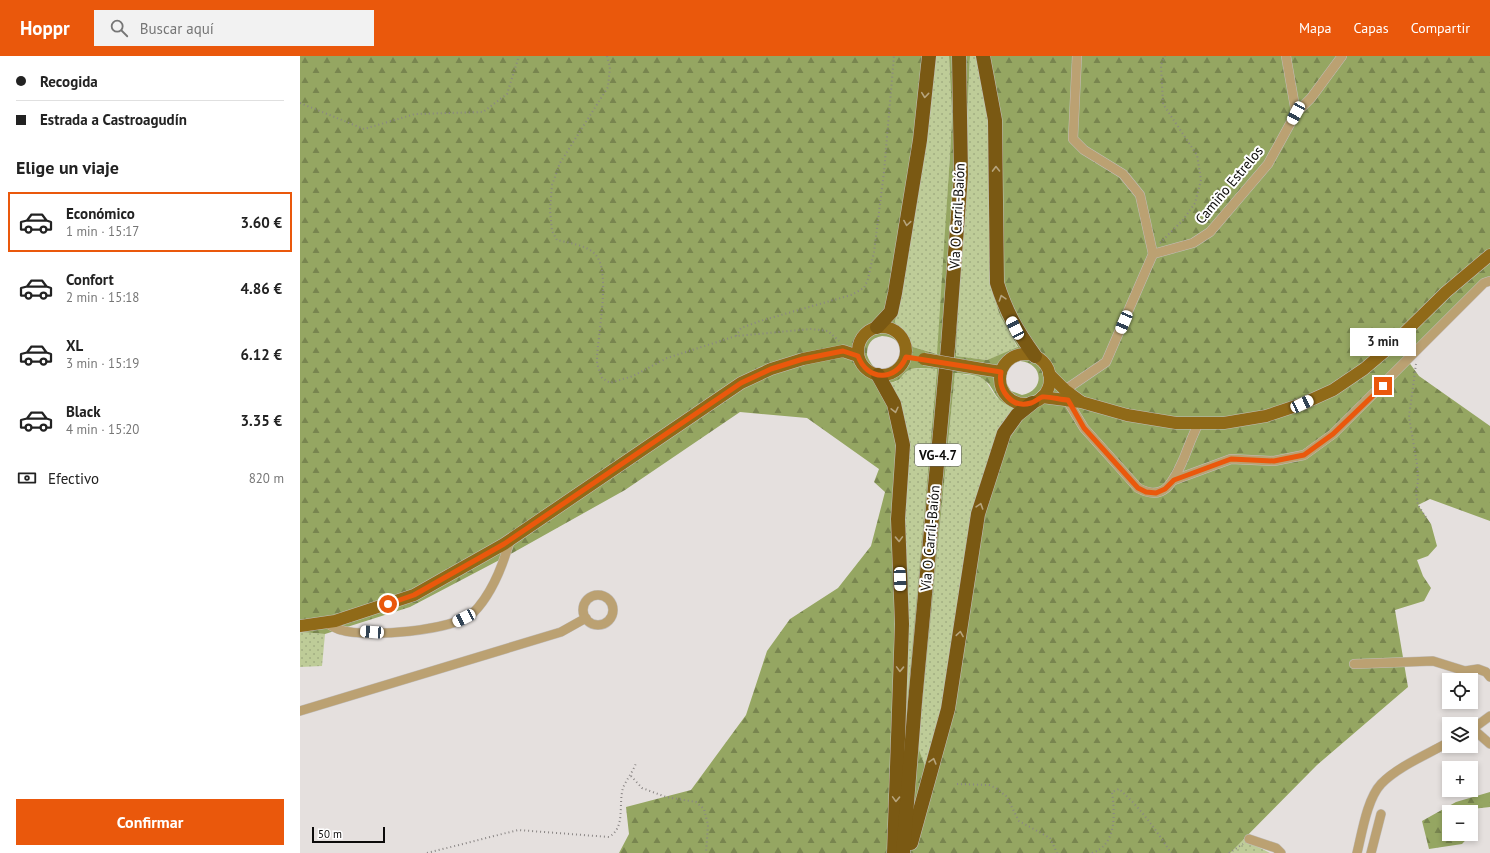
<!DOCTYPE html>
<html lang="es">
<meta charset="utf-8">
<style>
body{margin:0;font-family:"PT Sans",sans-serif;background:#f2f2f2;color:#222;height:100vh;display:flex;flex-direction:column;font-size:15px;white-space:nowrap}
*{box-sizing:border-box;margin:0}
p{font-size:13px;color:#767676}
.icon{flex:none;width:22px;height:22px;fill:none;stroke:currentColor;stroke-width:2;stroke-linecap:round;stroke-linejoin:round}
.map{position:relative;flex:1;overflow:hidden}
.details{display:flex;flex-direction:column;background:#fff;width:300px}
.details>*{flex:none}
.hud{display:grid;align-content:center;height:88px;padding:0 16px;background:#fff}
.controls{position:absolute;left:1142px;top:617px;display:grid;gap:8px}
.controls a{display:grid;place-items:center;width:36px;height:36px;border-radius:0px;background:#fff;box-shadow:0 2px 6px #0003;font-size:20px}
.scale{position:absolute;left:12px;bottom:10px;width:73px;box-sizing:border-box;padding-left:4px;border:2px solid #0c0b0a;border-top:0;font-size:11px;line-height:14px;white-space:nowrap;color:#0c0b0a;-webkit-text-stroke:3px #fff;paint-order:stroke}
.end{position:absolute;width:18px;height:18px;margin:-9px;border:5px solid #ea580c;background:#fff;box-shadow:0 0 0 2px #fff}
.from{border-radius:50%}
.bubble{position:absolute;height:28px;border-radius:0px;background:#fff;box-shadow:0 2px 6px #0003;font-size:13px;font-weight:600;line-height:28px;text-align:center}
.car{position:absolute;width:12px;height:24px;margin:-12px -6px;border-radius:5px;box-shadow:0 0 3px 1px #0007;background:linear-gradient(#fff 24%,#345 0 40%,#fff 0 76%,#345 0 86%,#fff 0)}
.hud b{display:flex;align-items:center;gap:14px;height:38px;font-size:15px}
.hud b+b{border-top:1px solid #e0e0e0}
.hud i{width:10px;height:10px;background:#222}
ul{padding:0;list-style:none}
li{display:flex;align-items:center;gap:12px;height:60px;margin:0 8px 6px;padding:0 8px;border:2px solid transparent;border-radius:0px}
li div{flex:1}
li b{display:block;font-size:15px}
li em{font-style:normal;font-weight:600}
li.current{border-color:#ea580c}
li>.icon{width:36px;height:36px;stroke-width:1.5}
h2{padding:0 16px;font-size:18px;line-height:48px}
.pay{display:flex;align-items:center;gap:10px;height:44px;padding:0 16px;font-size:15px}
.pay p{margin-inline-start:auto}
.button{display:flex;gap:8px;margin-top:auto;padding:8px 16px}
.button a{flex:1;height:46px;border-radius:0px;background:#ea580c;color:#fff;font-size:16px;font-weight:600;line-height:46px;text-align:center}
header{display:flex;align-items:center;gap:24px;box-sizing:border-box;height:56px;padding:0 20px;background:#ea580c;color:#fff}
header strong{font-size:19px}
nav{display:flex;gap:22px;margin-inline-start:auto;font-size:14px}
.search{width:280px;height:36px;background:#f2f2f2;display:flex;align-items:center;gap:10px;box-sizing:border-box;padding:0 14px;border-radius:0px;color:#767676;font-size:15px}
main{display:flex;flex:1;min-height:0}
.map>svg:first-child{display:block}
</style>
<header>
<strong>Hoppr</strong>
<div class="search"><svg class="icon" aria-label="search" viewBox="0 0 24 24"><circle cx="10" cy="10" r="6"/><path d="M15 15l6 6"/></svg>Buscar aquí</div>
<nav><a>Mapa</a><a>Capas</a><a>Compartir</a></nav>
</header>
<main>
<section class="details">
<div class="hud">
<b><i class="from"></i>Recogida</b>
<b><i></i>Estrada a Castroagudín</b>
</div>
<h2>Elige un viaje</h2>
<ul>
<li class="current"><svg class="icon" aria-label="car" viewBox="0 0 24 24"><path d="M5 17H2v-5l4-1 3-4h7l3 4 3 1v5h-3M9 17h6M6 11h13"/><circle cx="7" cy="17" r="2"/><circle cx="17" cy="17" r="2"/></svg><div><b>Económico</b><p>1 min · 15:17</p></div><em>3.60 €</em></li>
<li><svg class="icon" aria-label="car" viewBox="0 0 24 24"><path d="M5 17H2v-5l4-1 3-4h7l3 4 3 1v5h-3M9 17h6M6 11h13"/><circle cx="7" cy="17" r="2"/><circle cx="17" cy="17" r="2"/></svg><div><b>Confort</b><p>2 min · 15:18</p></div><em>4.86 €</em></li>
<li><svg class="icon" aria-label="car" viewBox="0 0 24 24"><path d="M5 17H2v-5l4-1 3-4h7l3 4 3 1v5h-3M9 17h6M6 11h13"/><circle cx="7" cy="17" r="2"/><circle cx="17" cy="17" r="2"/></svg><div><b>XL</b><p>3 min · 15:19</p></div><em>6.12 €</em></li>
<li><svg class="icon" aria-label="car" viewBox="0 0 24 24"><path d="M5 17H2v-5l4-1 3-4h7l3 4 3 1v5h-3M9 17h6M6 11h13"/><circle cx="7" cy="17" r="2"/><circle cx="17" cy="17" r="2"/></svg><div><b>Black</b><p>4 min · 15:20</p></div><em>3.35 €</em></li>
</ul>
<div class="pay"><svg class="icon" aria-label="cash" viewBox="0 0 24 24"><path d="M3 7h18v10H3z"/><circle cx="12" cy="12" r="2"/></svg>Efectivo<p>820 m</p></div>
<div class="button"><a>Confirmar</a></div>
</section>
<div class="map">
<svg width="1190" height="797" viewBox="0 0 1190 797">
<defs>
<pattern id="grass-dots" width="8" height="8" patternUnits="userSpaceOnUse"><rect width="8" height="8" fill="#becc98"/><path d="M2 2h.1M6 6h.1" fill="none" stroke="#a2ae82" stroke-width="1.8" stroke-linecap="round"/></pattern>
<pattern id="forest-firs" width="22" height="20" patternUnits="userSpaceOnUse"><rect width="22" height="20" fill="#95a662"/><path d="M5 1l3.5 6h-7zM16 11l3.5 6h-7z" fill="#78854f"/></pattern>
</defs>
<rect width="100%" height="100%" fill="#e5e0de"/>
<g fill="url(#grass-dots)">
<polygon points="636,0 649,0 652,60 650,98 638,298 613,291 602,273 596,269 595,265 600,248 608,180"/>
<polygon points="670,0 679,0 689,71 689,213 693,238 700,260 718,292 687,304 656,300"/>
<polygon points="627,312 637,313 606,660 601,661 586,327 595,326 610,313"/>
<polygon points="655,317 677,320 685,324 697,342 717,351 654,608 625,711 618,691"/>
<polygon points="0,576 25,578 22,610 0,611"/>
<polygon points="939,781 970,797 912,797"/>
</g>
<g fill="url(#forest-firs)" fill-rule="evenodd">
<path d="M0,0H636L608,180L600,248L595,265L596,269L602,273L613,291L637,298L650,98L652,60L649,0H670L656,300L687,304L718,291L700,260L693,238L689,213V71L679,0H1190V227L1108,305L1119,320L1190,370V465L1130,443L1118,449L1131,468L1137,490L1128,500L1117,504L1123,520L1131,532L1124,545L1095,554L1108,631L1017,709L930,797H319L329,778L326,751L391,734L446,659L467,595L490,563L538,532L571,490L585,436L574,426L579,413L507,362L440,356L325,434L207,500L110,551L25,578L0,576ZM582,280C625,283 581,340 567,299C567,288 571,282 582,280ZM720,305C744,307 745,335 722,339L711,335L705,325C706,314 710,308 720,305ZM627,312L637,313L606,660L601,661L595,345L587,327C603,326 600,318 611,313C615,312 622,312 627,312ZM655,317C664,318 676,318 683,323C698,333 691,346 716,351L664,510L651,626L625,710L618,691Z"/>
<polygon points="1190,736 1190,751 1172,753 1169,756 1149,756 1149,778 1171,778 1171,768 1175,774 1162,788 1129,793 1122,765 1156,746"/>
</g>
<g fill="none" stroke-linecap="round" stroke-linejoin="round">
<defs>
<g id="minor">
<polyline points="996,57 1011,42 1042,0"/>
<polyline points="853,198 893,187 910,176 968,108 996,57 986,0"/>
<polyline points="765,334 806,306 853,198 840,139 823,118 784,94 773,83 777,0"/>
<path d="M767,344L784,372L838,432C865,447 874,424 884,402C888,391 893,379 898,368"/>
<polyline points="874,424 931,403 974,405 1004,399 1033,378 1184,227 1190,225"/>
<circle cx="298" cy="554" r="15"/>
<path d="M25,566C30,569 36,573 41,574C67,582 153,575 173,557C192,538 203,509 210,484"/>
<polyline points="1054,608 1133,605 1165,615 1178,613 1186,616 1190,621"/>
<polyline points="0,655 261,576 286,562"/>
<polyline points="1173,673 1190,688"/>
<polyline points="1171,674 1190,660"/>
<polyline points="949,783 976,792 981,797"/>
<path d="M1057,797C1062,777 1067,743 1081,728C1097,711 1128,698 1149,686"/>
<polyline points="1071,797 1081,758"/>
</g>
<g id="major">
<circle cx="582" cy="295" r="24"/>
<circle cx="725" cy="323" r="25"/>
<polyline points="682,313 701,316"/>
<polyline points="749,318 765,334 780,345"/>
<polyline points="742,341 781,346 827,359 876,367 924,367 966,360 1002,348 1033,334 1064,313 1090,291 1146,236 1190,199"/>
<polyline points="0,570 35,565 114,539 204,488 441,327 471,313 503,303 543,295 558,300"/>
</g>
<g id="highway">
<path d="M683,0L695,64L697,227C706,256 717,275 735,300"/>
<polyline points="577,271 591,256 595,237 620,84 629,0"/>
<polyline points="578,319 594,348 603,389 598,463 602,568 594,797"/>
<polyline points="611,787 648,653 678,458 704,377 717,359 732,347"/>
<polyline points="603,797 615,646 648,290 661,119 659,0"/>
</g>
</defs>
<use href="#minor" stroke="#c2bebc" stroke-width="10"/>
<use href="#major" stroke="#c2bebc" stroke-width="13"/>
<use href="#highway" stroke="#c2bebc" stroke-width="15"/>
<g stroke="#8a8685" stroke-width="2" stroke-dasharray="1 3" stroke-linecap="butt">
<path d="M307,0L310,11L308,31L260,107L252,129L250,154L252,175L257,184C269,187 286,189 295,198C312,215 297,281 297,304C297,310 300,316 302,322L310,327L333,320L367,302L436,280L511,273L528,275L539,285"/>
<polyline points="0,47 64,73 115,58 183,56 207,38 219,0"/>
<polyline points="860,187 883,164 895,147 901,124 897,99 863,48 861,9 865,0"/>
<polyline points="436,280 441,272 460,265 551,239 564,232 568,223 574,196 584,116 594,0"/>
<polyline points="1116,308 1109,361 1117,408 1118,425 1116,437 1118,449 1127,463"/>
<polyline points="331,720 342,732 366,741 396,746 404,753 408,769 406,797"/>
<polyline points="657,728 689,729 696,732 706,740 719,765 750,782 757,797"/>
<path d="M127,797L218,774L309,781C326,771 318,749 323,732C326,724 333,716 336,707"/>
<path d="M792,797C817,789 815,757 812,736L819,733C839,750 857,775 871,797"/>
<polyline points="929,797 943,788"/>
</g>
<use href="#minor" stroke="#bba172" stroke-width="9"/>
<use href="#major" stroke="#906a18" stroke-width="12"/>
<use href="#highway" stroke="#7a5913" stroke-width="14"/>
<defs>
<polyline id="major-bridge" points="624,303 682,313"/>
</defs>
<use href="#major-bridge" stroke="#c2bebc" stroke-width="13" stroke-linecap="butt"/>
<use href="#major-bridge" stroke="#906a18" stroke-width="12"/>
</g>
<defs><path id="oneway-chevron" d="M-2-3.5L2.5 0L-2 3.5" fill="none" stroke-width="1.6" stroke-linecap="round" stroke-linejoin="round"/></defs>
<g stroke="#b6a47d">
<use href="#oneway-chevron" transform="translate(625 39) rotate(96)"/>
<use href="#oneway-chevron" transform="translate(696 113) rotate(-91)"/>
<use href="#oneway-chevron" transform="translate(607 167) rotate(99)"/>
<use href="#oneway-chevron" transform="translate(702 242) rotate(-108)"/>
<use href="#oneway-chevron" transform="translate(595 354) rotate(77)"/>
<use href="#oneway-chevron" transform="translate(680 450) rotate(-72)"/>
<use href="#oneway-chevron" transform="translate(599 483) rotate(88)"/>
<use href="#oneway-chevron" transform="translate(660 578) rotate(-81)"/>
<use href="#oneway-chevron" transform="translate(600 613) rotate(92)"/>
<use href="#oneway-chevron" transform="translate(633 705) rotate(-74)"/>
<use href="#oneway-chevron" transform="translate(596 743) rotate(92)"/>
</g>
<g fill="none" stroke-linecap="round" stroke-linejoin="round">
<path stroke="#ea580c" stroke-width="5" d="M88,548L114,539L204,488L441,327L471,313L503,303L543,295L558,300C567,325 596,326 606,301L701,316C698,334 711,353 731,347C735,346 739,342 742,341C749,340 761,344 768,344L784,372L838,432L846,436L856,437L865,433L874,424L931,403L974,405L1004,399L1033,378L1083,330"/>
</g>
<g text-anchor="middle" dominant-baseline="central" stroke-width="4" stroke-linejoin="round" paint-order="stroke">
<rect fill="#fff" stroke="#555454" stroke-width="1" x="615" y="388" width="46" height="22" rx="3"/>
<g font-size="13" font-weight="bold" fill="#0c0b0a">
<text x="638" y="399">VG-4.7</text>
</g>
<g font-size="14" fill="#0c0b0a" stroke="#fff">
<text transform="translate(929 129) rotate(-50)">Camiño Estrelos</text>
<text transform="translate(657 160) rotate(-87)">Vía O Carril-Baión</text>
<text transform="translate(630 482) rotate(-85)">Vía O Carril-Baión</text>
</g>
</g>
</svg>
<div class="controls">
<a><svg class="icon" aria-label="locate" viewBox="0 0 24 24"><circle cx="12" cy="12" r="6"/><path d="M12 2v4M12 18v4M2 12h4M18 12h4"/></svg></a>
<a><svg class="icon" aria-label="layers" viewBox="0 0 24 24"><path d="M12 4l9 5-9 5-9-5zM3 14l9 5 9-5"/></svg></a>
<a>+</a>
<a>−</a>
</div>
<div class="scale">50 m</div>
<i class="end from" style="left:88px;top:548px"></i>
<i class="end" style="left:1083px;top:330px"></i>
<div class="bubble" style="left:1050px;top:272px;width:66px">3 min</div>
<i class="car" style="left:996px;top:57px;rotate:208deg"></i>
<i class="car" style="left:824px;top:266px;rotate:203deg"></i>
<i class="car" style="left:715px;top:272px;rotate:333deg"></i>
<i class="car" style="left:1002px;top:348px;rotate:65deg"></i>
<i class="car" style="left:600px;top:523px;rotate:178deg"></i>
<i class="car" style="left:164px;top:562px;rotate:243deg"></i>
<i class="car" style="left:72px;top:576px;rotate:274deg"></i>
</div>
</main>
